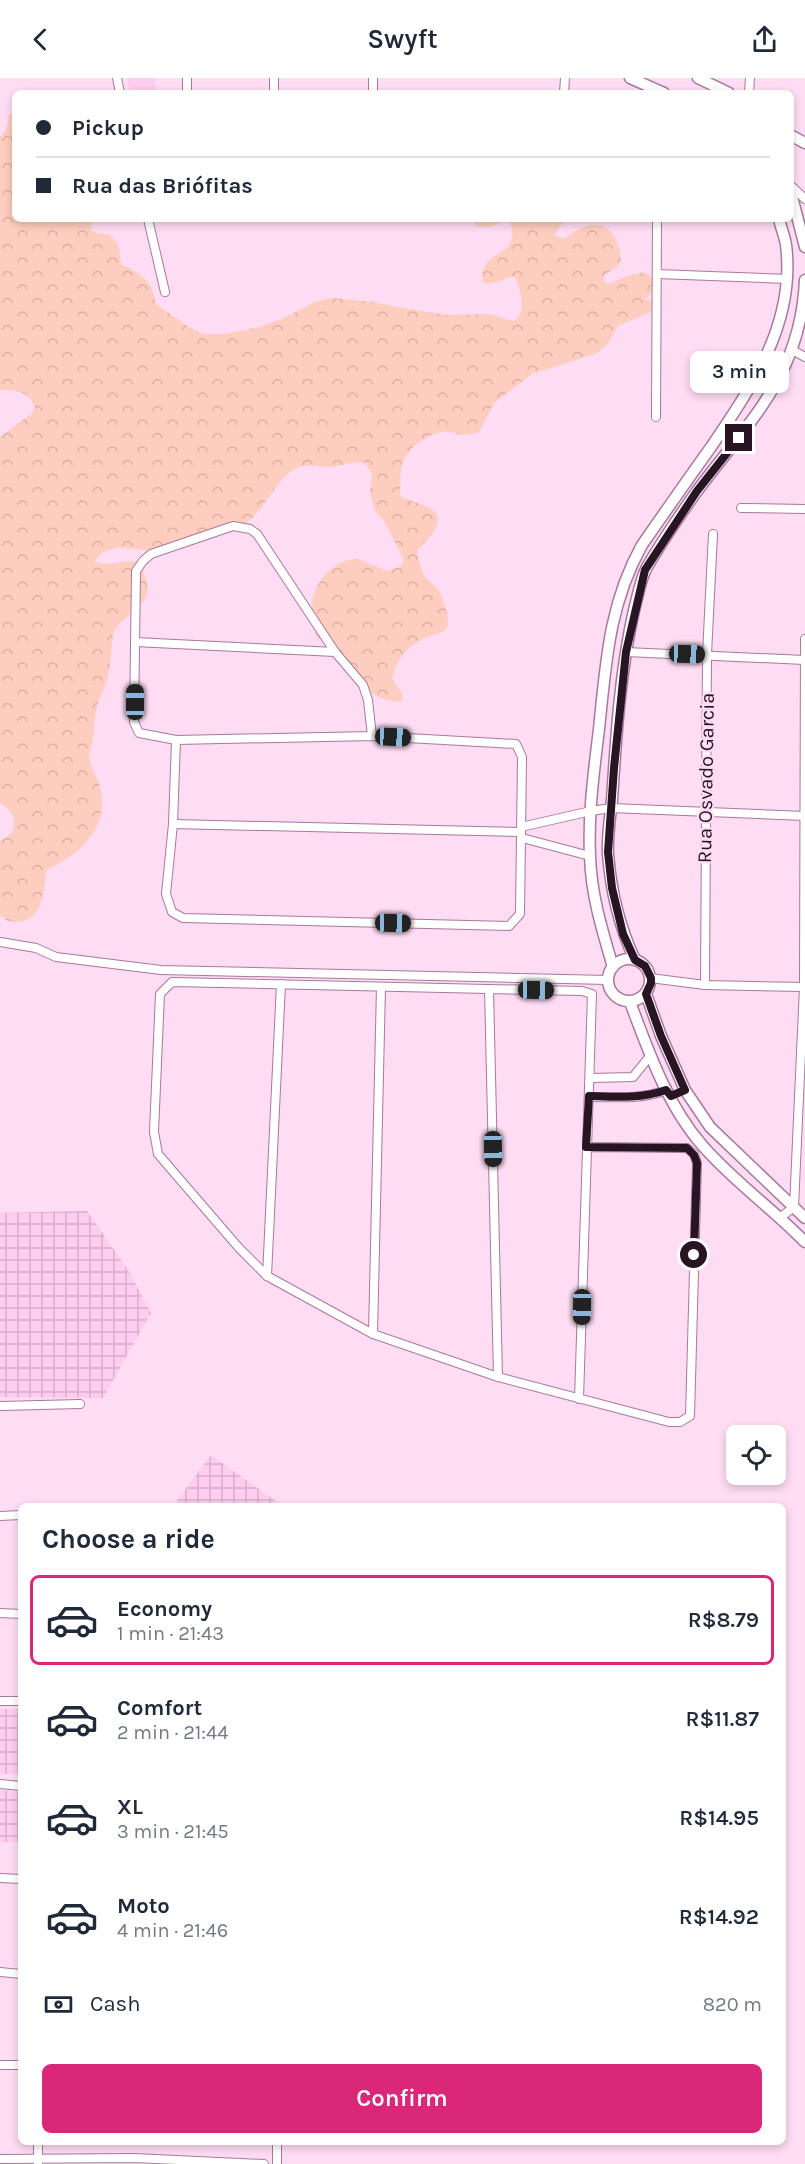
<!DOCTYPE html>
<meta charset="utf-8">
<style>
body{margin:0;font-family:Karla,sans-serif;background:#f6f6f7;color:#1f2937;height:100vh;display:flex;flex-direction:column;font-size:22px;white-space:nowrap}
*{box-sizing:border-box;margin:0}
p{font-size:20px;color:#747a83}
.icon{flex:none;width:33px;height:33px;fill:none;stroke:currentColor;stroke-width:2;stroke-linecap:round;stroke-linejoin:round}
.map{position:relative;flex:1;overflow:hidden}
.panel{position:absolute;left:18px;top:1425px;width:768px;height:642px;display:flex;flex-direction:column;background:#fff;border-radius:9px;box-shadow:0 3px 9px #0003}
.panel>*{flex:none}
.top-card{position:absolute;left:12px;top:12px;width:782px;height:132px;border-radius:9px;box-shadow:0 3px 9px #0003;display:grid;align-content:center;height:132px;padding:0 24px;background:#fff}
.buttons{position:absolute;left:726px;top:1347px;display:grid;gap:12px}
.buttons a{display:grid;place-items:center;width:60px;height:60px;border-radius:9px;background:#fff;box-shadow:0 3px 9px #0003;font-size:30px}
.end{position:absolute;width:27px;height:27px;margin:-14px;border:8px solid #281523;background:#fff;box-shadow:0 0 0 3px #fff}
.from{border-radius:50%}
.bubble{position:absolute;height:42px;border-radius:9px;background:#fff;box-shadow:0 3px 9px #0003;font-size:20px;font-weight:600;line-height:42px;text-align:center}
.car{position:absolute;width:18px;height:36px;margin:-18px -9px;border-radius:8px;box-shadow:0 0 4px 2px #0007;background:linear-gradient(#222 24%,#8ab4d8 0 40%,#222 0 76%,#8ab4d8 0 86%,#222 0)}
.top-card b{display:flex;align-items:center;gap:21px;height:57px;font-size:22px}
.top-card b+b{border-top:2px solid #e0e1e3}
.top-card i{width:15px;height:15px;background:#1f2937}
ul{padding:0;list-style:none}
li{display:flex;align-items:center;gap:18px;height:90px;margin:0 12px 9px;padding:0 12px;border:3px solid transparent;border-radius:9px}
li div{flex:1}
li b{display:block;font-size:22px}
li em{font-style:normal;font-weight:600}
li.active{border-color:#db2777}
li>.icon{width:54px;height:54px;stroke-width:1.5}
h2{padding:0 24px;font-size:27px;line-height:72px}
.pay{display:flex;align-items:center;gap:15px;height:66px;padding:0 24px;font-size:22px}
.pay p{margin-inline-start:auto}
.cta{display:flex;gap:12px;margin-top:auto;padding:12px 24px}
.cta a{flex:1;height:69px;border-radius:9px;background:#db2777;color:#fff;font-size:24px;font-weight:600;line-height:69px;text-align:center}
header{display:flex;justify-content:space-between;align-items:center;height:78px;padding:0 24px;background:#fff;font-size:27px;font-weight:600}
.map>svg:first-child{display:block}
</style>
<header><svg class="icon" aria-label="back" viewBox="0 0 24 24"><path d="M15 5l-7 7 7 7"/></svg>Swyft<svg class="icon" aria-label="share" viewBox="0 0 24 24"><path d="M12 15V3M7 8l5-5 5 5M5 13v7h14v-7"/></svg></header>
<div class="map">
<svg width="805" height="2086" viewBox="0 0 805 2086">
<defs>
<pattern id="industrial-grid" width="8" height="8" patternUnits="userSpaceOnUse" patternTransform="scale(1.5)"><rect width="8" height="8" fill="#fdccee"/><path d="M0 4h8M4 0v8" fill="none" stroke="#d9aecc"/></pattern>
<pattern id="forest-crowns" width="20" height="18" patternUnits="userSpaceOnUse" patternTransform="scale(1.5)"><rect width="20" height="18" fill="#fdcdbf"/><path d="M2 6a3 3 0 1 1 6 0M12 15a3 3 0 1 1 6 0" fill="none" stroke="#d9afa4"/></pattern>
</defs>
<rect width="100%" height="100%" fill="#fedcf3"/>
<polygon fill="#fdccee" points="127,0 154,0 157,14 130,15"/>
<g fill="url(#industrial-grid)">
<polygon points="87,1133 128,1192 151,1235 103,1320 0,1319 0,1135"/>
<polygon points="211,1377 283,1428 182,1428 176,1424"/>
<rect x="0" y="1631" width="21" height="65"/>
<polygon points="0,1712 21,1714 21,1764 0,1764"/>
</g>
<path fill="url(#forest-crowns)" d="M15,35V141H92L91,152C97,156 99,155 106,156C119,159 120,174 121,186C142,197 152,201 156,226L190,250L203,256H223L256,250L282,241L315,224L330,220L373,224L413,232L448,237L489,236L514,243C528,231 520,215 516,200L512,198C502,202 494,207 483,205C479,181 495,181 509,168C513,159 515,148 506,142C495,147 479,156 471,141H534L539,143L543,141H566L554,157L563,161C569,158 573,153 579,151C606,138 619,157 621,183L618,188L604,197V203L609,206L625,199L644,194L651,199L657,208L645,222L657,223L653,233L618,248L608,266L597,275L532,296L494,325L479,354C462,360 457,353 442,354C434,355 426,360 420,364C398,377 401,395 400,418C409,423 419,425 428,429C451,440 428,462 417,472C418,480 420,488 423,495C426,503 435,506 439,513C443,520 453,546 445,552C440,556 432,557 427,559C408,567 396,581 392,601L402,616L403,623C369,629 342,585 323,563L316,558C310,532 308,513 329,493C337,485 347,481 358,481L387,493L401,488L404,482L384,443L375,433L370,414L372,396L365,385C352,382 340,389 327,389C319,389 312,386 304,388C276,392 268,434 243,446L158,474L118,469L103,474L94,483C115,495 139,464 147,506C152,531 117,538 113,557C111,571 111,585 108,598C106,610 98,621 96,633C94,643 94,654 92,665C91,669 89,674 89,678C90,690 99,701 101,713C109,751 77,778 46,792C44,812 43,844 16,844C9,844 5,842 0,837V763L12,755C17,740 13,733 0,725V359L31,336L35,330C29,313 17,312 0,312V59L7,50L9,37Z"/>
<g fill="none" stroke-linecap="round" stroke-linejoin="round">
<defs>
<g id="street">
<polyline points="117,0 120,15"/>
<polyline points="187,15 187,0"/>
<polyline points="274,15 274,0"/>
<polyline points="373,15 373,0"/>
<polyline points="564,15 565,0"/>
<polyline points="749,15 750,0"/>
<polyline points="790,107 805,121"/>
<polyline points="148,141 165,214"/>
<polyline points="657,196 787,201"/>
<polyline points="792,272 805,279"/>
<polyline points="656,339 657,141"/>
<polyline points="741,430 805,431"/>
<polyline points="135,564 335,574"/>
<polyline points="626,574 805,582"/>
<polyline points="176,662 372,658 516,666 522,679 520,836 509,848 183,840 172,834 166,816 173,746 176,662 139,655 134,644 136,493 143,483 151,476 233,448 250,451 257,456 335,574 363,607 368,622 372,658"/>
<polyline points="173,746 521,754"/>
<polyline points="521,749 591,733 611,730 805,738"/>
<polyline points="522,760 590,778"/>
<polyline points="0,864 36,870 56,879 161,892 608,902"/>
<polyline points="650,900 705,907 805,909"/>
<polyline points="705,907 707,576 713,456"/>
<polyline points="489,911 498,1299"/>
<polyline points="591,1000 633,999 650,978"/>
<path d="M589,1019C616,1019 641,1022 666,1012"/>
<polyline points="781,1139 794,1129 804,909 805,561"/>
<polyline points="267,1198 281,906"/>
<polyline points="373,1256 381,909"/>
<polyline points="579,1321 592,916 582,913 172,904 160,916 154,1054 158,1076 239,1170 267,1198 373,1256 498,1299 669,1344 680,1344 690,1338 697,1085 694,1076 687,1070 587,1069"/>
<polyline points="0,1328 80,1326"/>
<polyline points="0,1438 21,1437"/>
<polyline points="0,1535 21,1536"/>
<polyline points="0,1623 21,1623"/>
<polyline points="0,1706 21,1708"/>
<polyline points="0,1800 21,1801"/>
<polyline points="0,1894 21,1896"/>
<polyline points="0,1987 21,1987"/>
<polyline points="38,2064 38,2086"/>
<polyline points="0,2081 134,2080 264,2086"/>
<polyline points="277,2086 277,2064"/>
</g>
<g id="secondary">
<polyline points="630,0 664,15"/>
<polyline points="698,0 729,15"/>
<polyline points="790,57 805,65"/>
<polyline points="790,111 805,169"/>
<circle cx="629" cy="902" r="21"/>
<path d="M635,882C619,848 611,814 608,776C607,759 610,740 612,722C616,659 620,594 634,532C638,518 640,502 647,489C662,463 680,437 697,413C750,342 801,297 805,202"/>
<path d="M613,889C602,852 591,816 590,778C588,735 594,693 599,651C606,584 609,526 642,467C665,434 688,401 711,369C752,309 796,244 786,167C785,159 781,150 779,141"/>
<polyline points="646,916 661,958 685,1012 710,1049 805,1140"/>
<path d="M630,924C648,972 667,1027 702,1067C733,1103 772,1130 805,1164"/>
</g>
</defs>
<use href="#street" stroke="#aa789c" stroke-width="10"/>
<use href="#secondary" stroke="#aa789c" stroke-width="13"/>
<use href="#street" stroke="#fff" stroke-width="8"/>
<use href="#secondary" stroke="#fff" stroke-width="10"/>
</g>
<g fill="none" stroke-linecap="round" stroke-linejoin="round">
<path stroke="#281523" stroke-width="8" d="M694,1177L697,1085L694,1077L687,1070L586,1069L589,1018C616,1019 641,1021 666,1012L671,1018L685,1012L661,958L646,916L651,905V900L645,888L635,882L623,856L612,810L608,774L614,690L626,574L645,492L697,413L739,360"/>
</g>
<g text-anchor="middle" dominant-baseline="central" stroke-width="4.5" stroke-linejoin="round" paint-order="stroke">
<g font-size="20" fill="#281523" stroke="#fedcf3">
<text transform="translate(706 700) rotate(-89)">Rua Osvado Garcia</text>
</g>
</g>
</svg>
<div class="buttons">
<a><svg class="icon" aria-label="locate" viewBox="0 0 24 24"><circle cx="12" cy="12" r="6"/><path d="M12 2v4M12 18v4M2 12h4M18 12h4"/></svg></a>
</div>
<i class="end from" style="left:694px;top:1177px"></i>
<i class="end" style="left:739px;top:360px"></i>
<div class="bubble" style="left:690px;top:273px;width:99px">3 min</div>
<i class="car" style="left:687px;top:576px;rotate:92deg"></i>
<i class="car" style="left:135px;top:624px;rotate:0deg"></i>
<i class="car" style="left:393px;top:659px;rotate:93deg"></i>
<i class="car" style="left:393px;top:845px;rotate:91deg"></i>
<i class="car" style="left:536px;top:912px;rotate:91deg"></i>
<i class="car" style="left:493px;top:1071px;rotate:179deg"></i>
<i class="car" style="left:582px;top:1229px;rotate:181deg"></i>
<div class="top-card">
<b><i class="from"></i>Pickup</b>
<b><i></i>Rua das Briófitas</b>
</div>
<section class="panel">
<h2>Choose a ride</h2>
<ul>
<li class="active"><svg class="icon" aria-label="car" viewBox="0 0 24 24"><path d="M5 17H2v-5l4-1 3-4h7l3 4 3 1v5h-3M9 17h6M6 11h13"/><circle cx="7" cy="17" r="2"/><circle cx="17" cy="17" r="2"/></svg><div><b>Economy</b><p>1 min · 21:43</p></div><em>R$8.79</em></li>
<li><svg class="icon" aria-label="car" viewBox="0 0 24 24"><path d="M5 17H2v-5l4-1 3-4h7l3 4 3 1v5h-3M9 17h6M6 11h13"/><circle cx="7" cy="17" r="2"/><circle cx="17" cy="17" r="2"/></svg><div><b>Comfort</b><p>2 min · 21:44</p></div><em>R$11.87</em></li>
<li><svg class="icon" aria-label="car" viewBox="0 0 24 24"><path d="M5 17H2v-5l4-1 3-4h7l3 4 3 1v5h-3M9 17h6M6 11h13"/><circle cx="7" cy="17" r="2"/><circle cx="17" cy="17" r="2"/></svg><div><b>XL</b><p>3 min · 21:45</p></div><em>R$14.95</em></li>
<li><svg class="icon" aria-label="car" viewBox="0 0 24 24"><path d="M5 17H2v-5l4-1 3-4h7l3 4 3 1v5h-3M9 17h6M6 11h13"/><circle cx="7" cy="17" r="2"/><circle cx="17" cy="17" r="2"/></svg><div><b>Moto</b><p>4 min · 21:46</p></div><em>R$14.92</em></li>
</ul>
<div class="pay"><svg class="icon" aria-label="cash" viewBox="0 0 24 24"><path d="M3 7h18v10H3z"/><circle cx="12" cy="12" r="2"/></svg>Cash<p>820 m</p></div>
<div class="cta"><a>Confirm</a></div>
</section>
</div>
